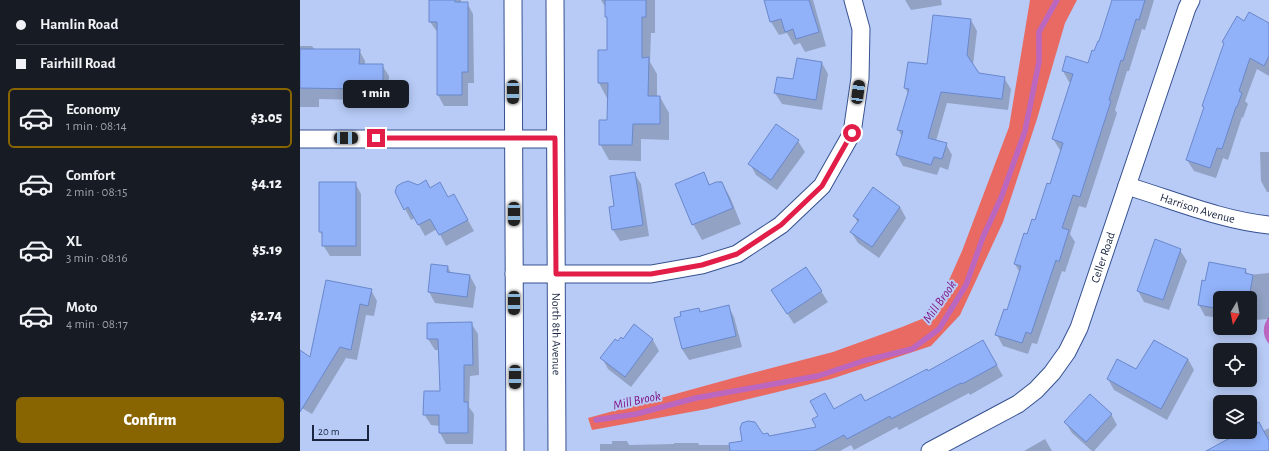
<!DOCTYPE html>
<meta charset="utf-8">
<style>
body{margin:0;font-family:"Alegreya Sans",sans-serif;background:#242831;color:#f1f3f6;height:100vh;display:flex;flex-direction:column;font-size:15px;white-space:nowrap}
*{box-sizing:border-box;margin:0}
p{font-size:13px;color:#9ea1a6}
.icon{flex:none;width:22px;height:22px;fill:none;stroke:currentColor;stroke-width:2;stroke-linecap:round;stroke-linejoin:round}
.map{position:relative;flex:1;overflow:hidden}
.sheet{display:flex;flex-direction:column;background:#171b24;width:300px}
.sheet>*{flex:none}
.hud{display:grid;align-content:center;height:88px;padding:0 16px;background:#171b24}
.needle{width:26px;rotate:190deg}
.fabs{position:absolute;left:913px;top:291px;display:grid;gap:8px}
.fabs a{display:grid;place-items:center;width:44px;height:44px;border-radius:6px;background:#171b24;box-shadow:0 2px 10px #0003;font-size:20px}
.scale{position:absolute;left:12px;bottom:10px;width:57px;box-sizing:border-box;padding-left:4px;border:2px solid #192541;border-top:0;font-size:11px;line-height:14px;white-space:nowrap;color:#192541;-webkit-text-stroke:3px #b7cbf6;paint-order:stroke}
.end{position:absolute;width:18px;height:18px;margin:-9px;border:5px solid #e11d48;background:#fff;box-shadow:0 0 0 2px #fff}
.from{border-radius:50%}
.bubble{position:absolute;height:28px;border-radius:6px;background:#171b24;box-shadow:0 2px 10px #0003;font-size:13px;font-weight:800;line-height:28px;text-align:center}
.car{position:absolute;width:12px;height:24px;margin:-12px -6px;border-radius:5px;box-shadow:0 0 3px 1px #0007;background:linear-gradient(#222 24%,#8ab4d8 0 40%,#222 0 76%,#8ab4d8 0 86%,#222 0)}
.hud b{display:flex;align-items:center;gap:14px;height:38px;font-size:15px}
.hud b+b{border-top:1px solid #363941}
.hud i{width:10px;height:10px;background:#f1f3f6}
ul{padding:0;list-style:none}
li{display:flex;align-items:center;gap:12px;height:60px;margin:0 8px 6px;padding:0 8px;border:2px solid transparent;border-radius:6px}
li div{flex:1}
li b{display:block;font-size:15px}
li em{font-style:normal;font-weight:800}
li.on{border-color:#886501}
li>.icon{width:36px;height:36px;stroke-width:1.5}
.cta{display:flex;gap:8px;margin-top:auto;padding:8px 16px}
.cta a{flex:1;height:46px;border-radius:6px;background:#886501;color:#fff;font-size:16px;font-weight:800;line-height:46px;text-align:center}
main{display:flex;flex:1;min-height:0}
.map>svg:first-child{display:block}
</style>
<main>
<section class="sheet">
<div class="hud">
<b><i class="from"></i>Hamlin Road</b>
<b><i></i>Fairhill Road</b>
</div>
<ul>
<li class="on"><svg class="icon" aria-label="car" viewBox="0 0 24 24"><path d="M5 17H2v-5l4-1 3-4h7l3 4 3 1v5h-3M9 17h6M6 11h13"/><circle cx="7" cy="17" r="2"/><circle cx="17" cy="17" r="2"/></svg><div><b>Economy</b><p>1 min · 08:14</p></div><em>$3.05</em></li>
<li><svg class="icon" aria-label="car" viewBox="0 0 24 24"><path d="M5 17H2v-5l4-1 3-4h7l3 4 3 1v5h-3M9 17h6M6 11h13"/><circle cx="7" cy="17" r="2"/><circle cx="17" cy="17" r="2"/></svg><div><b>Comfort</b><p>2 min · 08:15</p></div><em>$4.12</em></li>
<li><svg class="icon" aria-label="car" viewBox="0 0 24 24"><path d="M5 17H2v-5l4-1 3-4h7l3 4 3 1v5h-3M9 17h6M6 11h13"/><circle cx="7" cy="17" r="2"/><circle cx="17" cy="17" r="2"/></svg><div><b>XL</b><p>3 min · 08:16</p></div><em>$5.19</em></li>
<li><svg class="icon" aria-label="car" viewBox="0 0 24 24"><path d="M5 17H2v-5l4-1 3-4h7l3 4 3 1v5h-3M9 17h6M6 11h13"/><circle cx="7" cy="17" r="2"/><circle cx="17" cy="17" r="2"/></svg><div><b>Moto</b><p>4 min · 08:17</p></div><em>$2.74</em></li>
</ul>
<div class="cta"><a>Confirm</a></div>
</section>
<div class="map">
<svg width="969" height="451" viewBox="0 0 969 451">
<rect width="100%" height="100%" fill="#b7cbf6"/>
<polygon fill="#e86a63" points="730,0 777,0 765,23 737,119 703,222 660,315 631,346 531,379 407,409 292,430 288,418 437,377 533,352 602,327 634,314 662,251 709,127"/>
<path fill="#bb67c0" d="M969,317V344C962,336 962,325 969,317Z"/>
<g fill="#0003">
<polygon points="130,0 161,0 161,3 167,3 173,14 174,83 168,83 168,106 144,106 138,95 138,33 130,22"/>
<polygon points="301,0 355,0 355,33 351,33 350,62 357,74 357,97 360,97 369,113 369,140 341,139 341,161 309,160 300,144 308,121 308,100 299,83 299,51 308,51 308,21 306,17 306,8"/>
<polygon points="465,0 513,0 526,46 505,52 500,43 494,45 487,33 479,35 471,22"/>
<polygon points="605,0 641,0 642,5 611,10"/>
<polygon points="811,0 854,0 845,30 842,29 829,71 827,71 815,110 817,113 786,208 779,206 770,234 775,242 765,272 762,271 737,344 732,343 728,354 703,346 697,335 708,311 720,273 715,264 751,185 762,151 760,150 753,139 771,82 769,82 763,71 788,64 800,42 812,1"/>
<polygon points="671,20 677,31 673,65 679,74 704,78 711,89 708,110 647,103 636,141 646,144 652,155 648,170 640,167 637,175 603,166 597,155 602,137 598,129 608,93 605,88"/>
<polygon points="944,22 969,24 969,76 957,69 945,101 948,104 943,118 942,117 928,160 923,158 916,178 894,171 887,160 904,109 903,106 925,44 923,42"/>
<polygon points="0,46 12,46 15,50 59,50 65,61 65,65 82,65 89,76 88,106 65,106 62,100 19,99 19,107 0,107"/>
<polygon points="522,63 528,74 522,110 482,104 475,93"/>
<polygon points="498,141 505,152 477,190 456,175 450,164"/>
<polygon points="960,152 969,152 969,192 967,192 961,181"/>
<polygon points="334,173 341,184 349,236 320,241 313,230 315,207"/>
<polygon points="403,173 410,185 421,181 430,197 441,224 402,240 393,224"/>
<polygon points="55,183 61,194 61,256 30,256 23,245 23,237 20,231"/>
<polygon points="130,189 160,206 174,231 146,246 137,229 125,236 115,218 111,220 96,192"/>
<polygon points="600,207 606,218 579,258 558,243 551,232 558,223 554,216"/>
<polygon points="880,250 887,261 869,310 844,302 838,291"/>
<polygon points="148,267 151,273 170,276 176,287 173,308 135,303 129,292"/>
<polygon points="945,269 948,275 969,273 969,319 953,320 952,324 950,324 950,298 920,298 920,326 917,325 913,317 905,316 899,305 906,282"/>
<polygon points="71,290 77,301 74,316 66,315 57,360 46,358 12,414 0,407 0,359 11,358"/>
<polygon points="521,291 528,302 494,324 479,301"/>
<polygon points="428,306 434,317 442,347 389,360 382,349 399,309 401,313"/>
<polygon points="171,323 178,334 179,375 170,376 169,407 174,414 173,444 146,444 140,433 140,426 131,425 124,414 141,392 139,350 135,350 128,339 128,324"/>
<polygon points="334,326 353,340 359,351 331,387 308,369 302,358 318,342 323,340"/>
<polygon points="683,341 703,376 670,395 669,393 599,430 597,427 554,450 551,445 540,451 300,451 300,444 312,444 312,441 327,441 329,445 374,444 374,443 398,443 399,445 444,445 463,435 469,437 518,428 533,410 565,402 628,372"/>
<polygon points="888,359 894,370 867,420 814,390 808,379 836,371"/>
<polygon points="811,414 817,425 794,451 792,451 772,433 765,422"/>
<polygon points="956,419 963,431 969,428 969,451 928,451 943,432 950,432 950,422"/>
<polygon points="745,439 752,451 724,451"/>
</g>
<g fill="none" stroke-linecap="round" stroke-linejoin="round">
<polyline stroke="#bb67c0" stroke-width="5.5" points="296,420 336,414 396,398 518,376 563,361 612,349 639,329 666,285 683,237 701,198 725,131 739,62 739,32 757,0"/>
</g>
<g fill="#91b1f8" stroke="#6a88cb">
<polygon points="129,0 155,0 155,2 168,2 168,72 162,72 162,95 137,95 137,22 129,22"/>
<polygon points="305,0 346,0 346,17 342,17 342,58 349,57 348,96 360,96 360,124 333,124 332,145 299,145 299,120 307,120 308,83 298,83 298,50 307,50 307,17 305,17"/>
<polygon points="464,0 509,0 519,32 496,39 493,29 485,32 481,19 470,22"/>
<polygon points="812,0 845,0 839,20 836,19 823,61 821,60 809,100 811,101 780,197 773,195 762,228 769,230 759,262 756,260 731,334 726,332 722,343 695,335 704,309 707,310 721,266 714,264 724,233 727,234 732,219 735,220 747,183 750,184 763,143 752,139 773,74 762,71 766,56 788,63 792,50 794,51 798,41 799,41"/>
<polygon points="949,12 969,23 969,56 964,66 950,58 939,91 942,93 937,107 936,107 922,149 917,148 910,168 886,160 904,107 902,106 924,43 922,42 937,16 944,21"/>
<polygon points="633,15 671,19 667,55 679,73 705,77 702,99 641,92 628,138 647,143 642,159 634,157 631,165 596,155 603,131 597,130 609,89 604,88 608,62 627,64"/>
<polygon points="0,49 60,49 59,64 83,64 83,95 58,95 58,89 0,88"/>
<polygon points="497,58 522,62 516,100 474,93 477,77 493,79"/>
<polygon points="476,124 499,140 471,180 448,164"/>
<polygon points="335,172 343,225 312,230 309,207 314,206 310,176"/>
<polygon points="404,172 409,185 416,182 422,182 433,208 392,225 375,184"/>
<polygon points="126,180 130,188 140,182 148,197 154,194 168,220 139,235 130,219 118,225 108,207 104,210 95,192 97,186 102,183 108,181 118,185"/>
<polygon points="19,182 56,182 56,246 22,246 22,232 19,232"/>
<polygon points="573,187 600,207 572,247 550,232 559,220 553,216"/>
<polygon points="855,239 881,249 863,300 837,291"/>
<polygon points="909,262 946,269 945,273 953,275 949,298 920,298 920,309 898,305 902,280 905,281"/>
<polygon points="131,264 148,266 147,272 170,275 167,297 128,292"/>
<polygon points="506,267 522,291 487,314 471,290"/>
<polygon points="26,280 72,289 68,306 60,304 51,350 40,347 0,412 0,350 10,357"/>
<polygon points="429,305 436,336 382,349 374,318 381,316 380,312 399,308 400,312"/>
<polygon points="172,322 173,365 164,365 164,402 168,402 168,433 139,433 139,415 123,415 124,391 140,391 138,339 127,339 127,323"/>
<polygon points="334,324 353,339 325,377 300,358 315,339 318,341 321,337 323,339"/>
<polygon points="683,340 697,365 662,384 661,383 591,419 590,416 547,439 544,435 514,451 430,451 429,443 442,441 440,428 442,423 448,421 455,422 463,434 468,433 469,436 516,427 512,419 518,416 510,401 525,393 534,409 561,394 565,401 627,369 628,371"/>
<polygon points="854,340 888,359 861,409 807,379 817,359 836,369"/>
<polygon points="790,394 812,414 786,442 764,422"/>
<polygon points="959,422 969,441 969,451 906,451 941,432 950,432 950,427"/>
</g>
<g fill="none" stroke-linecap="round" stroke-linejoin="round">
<defs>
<g id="street">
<polyline points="213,0 215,451"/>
<path id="s1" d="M255,0L257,451"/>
<polyline points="0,139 255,139"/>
<path id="s2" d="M827,186C874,200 920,220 969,225"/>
<polyline points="214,274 351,274 402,265 437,254 481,225 522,186 552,133 560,78 561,29 553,0"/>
<path id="s3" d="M630,451L718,404L736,390L752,373L767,352L779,328L887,8L891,0"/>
</g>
</defs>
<use href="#street" stroke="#375190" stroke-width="19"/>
<use href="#street" stroke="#fff" stroke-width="17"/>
</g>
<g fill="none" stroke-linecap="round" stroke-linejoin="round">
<polyline stroke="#e11d48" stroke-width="5" points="76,138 255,138 256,274 351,274 402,265 437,254 481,225 522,186 552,133"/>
</g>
<g text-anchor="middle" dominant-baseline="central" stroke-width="4" stroke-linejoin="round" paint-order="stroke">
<g font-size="12" fill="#192541" stroke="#b7cbf6">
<text stroke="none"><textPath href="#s2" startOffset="74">Harrison Avenue</textPath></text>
<text stroke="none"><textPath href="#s3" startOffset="273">Celler Road</textPath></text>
<text stroke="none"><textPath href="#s1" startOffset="334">North 8th Avenue</textPath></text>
</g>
<g font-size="13" font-style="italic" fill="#7f1286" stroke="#b7cbf6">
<text transform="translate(640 302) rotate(-55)">Mill Brook</text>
<text transform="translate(337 401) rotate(-12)">Mill Brook</text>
</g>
</g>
</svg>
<div class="fabs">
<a><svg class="needle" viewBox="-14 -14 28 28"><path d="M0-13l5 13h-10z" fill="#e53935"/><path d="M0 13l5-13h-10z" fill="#9ea1a6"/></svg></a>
<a><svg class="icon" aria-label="locate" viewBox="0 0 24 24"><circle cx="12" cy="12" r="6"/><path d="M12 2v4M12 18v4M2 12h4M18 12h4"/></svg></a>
<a><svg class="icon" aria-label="layers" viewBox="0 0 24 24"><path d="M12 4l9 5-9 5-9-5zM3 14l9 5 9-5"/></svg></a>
</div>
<div class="scale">20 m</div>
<i class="end from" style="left:552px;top:133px"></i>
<i class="end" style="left:76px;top:138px"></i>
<div class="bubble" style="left:43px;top:80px;width:66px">1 min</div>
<i class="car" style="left:213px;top:92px;rotate:180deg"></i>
<i class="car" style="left:558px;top:92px;rotate:8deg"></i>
<i class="car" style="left:46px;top:138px;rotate:90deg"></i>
<i class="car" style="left:214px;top:214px;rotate:180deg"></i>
<i class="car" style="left:214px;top:303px;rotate:180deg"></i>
<i class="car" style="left:215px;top:377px;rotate:180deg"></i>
</div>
</main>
